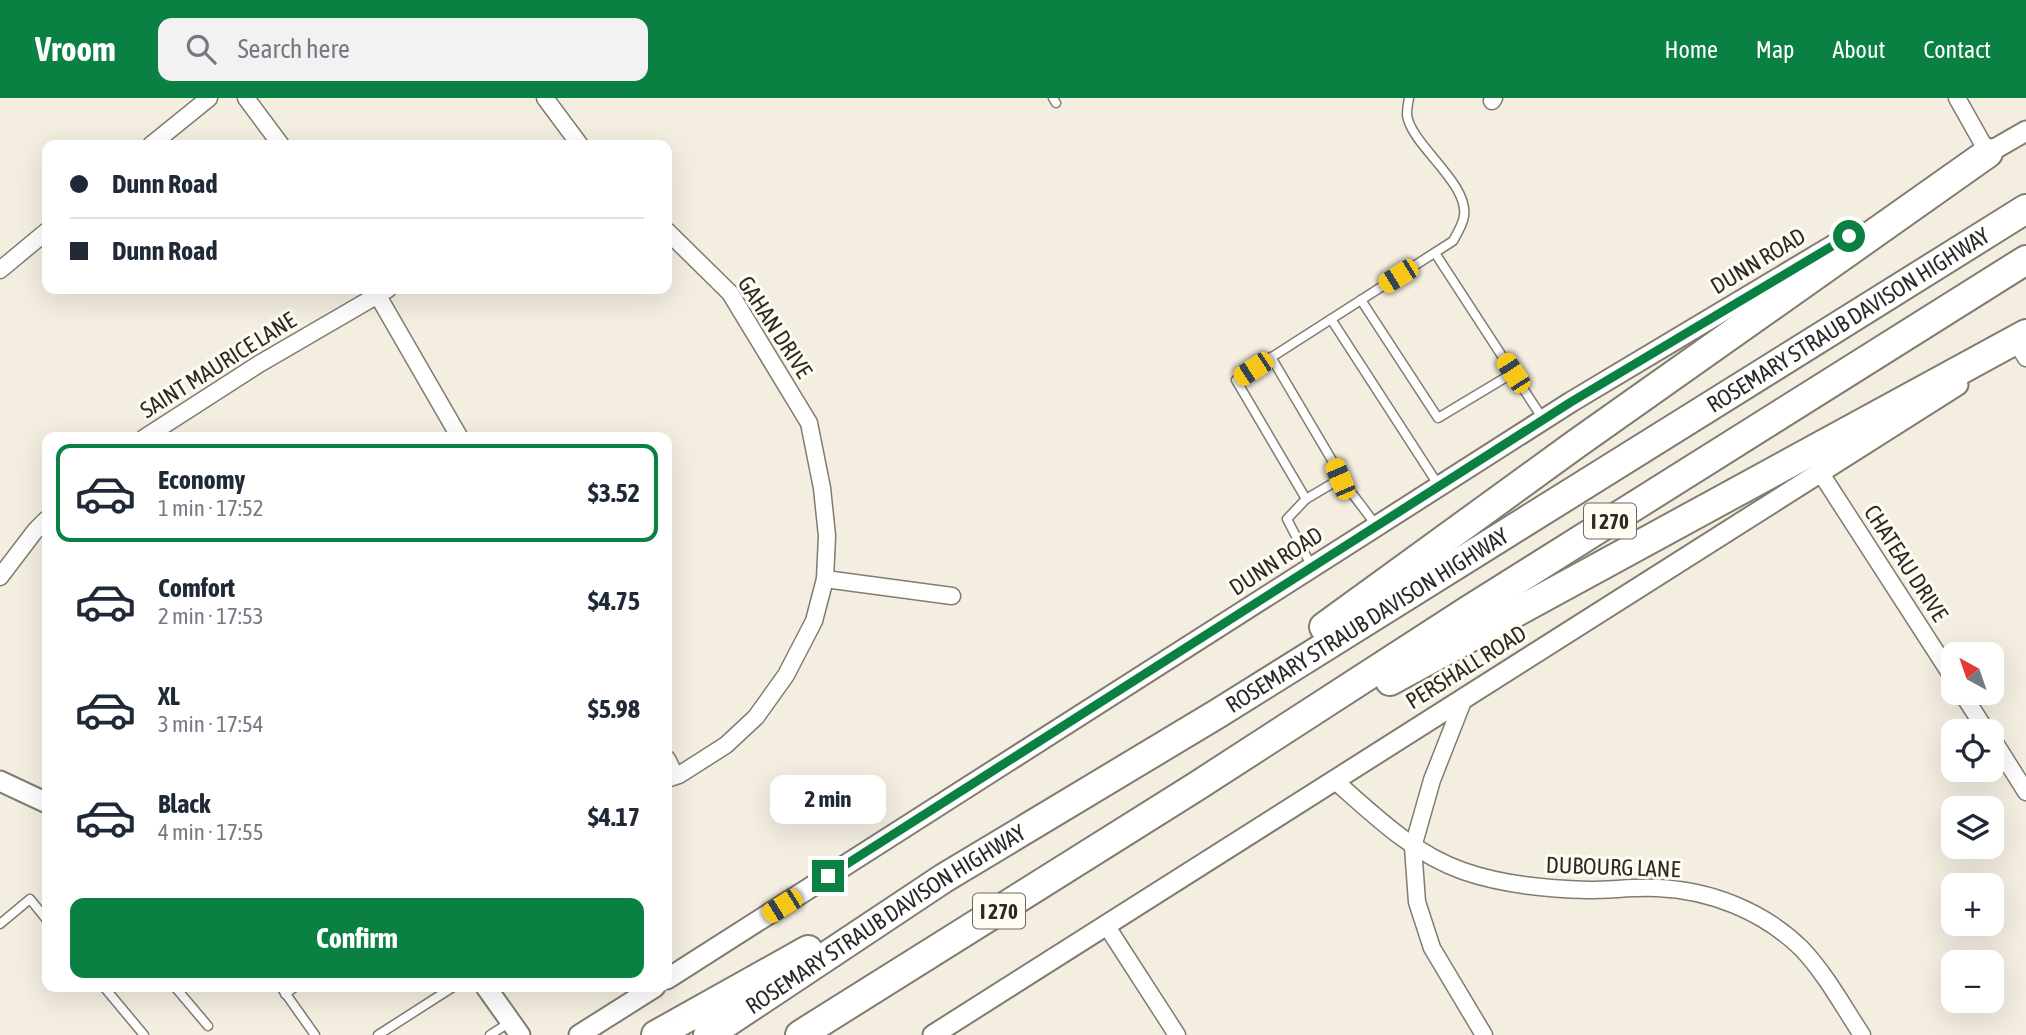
<!DOCTYPE html>
<meta charset="utf-8">
<style>
body{margin:0;font-family:"Asap Condensed",sans-serif;background:#f2f2f3;color:#1f2937;height:100vh;display:flex;flex-direction:column;font-size:26px;white-space:nowrap}
*{box-sizing:border-box;margin:0}
p{font-size:23px;color:#747a83}
.icon{flex:none;width:38px;height:38px;fill:none;stroke:currentColor;stroke-width:2;stroke-linecap:round;stroke-linejoin:round}
.map{position:relative;flex:1;overflow:hidden}
.drawer{position:absolute;left:42px;top:334px;width:630px;height:560px;display:flex;flex-direction:column;background:#fff;border-radius:14px;box-shadow:0 7px 28px #0002}
.drawer>*{flex:none}
.top-card{position:absolute;left:42px;top:42px;width:630px;height:154px;border-radius:14px;box-shadow:0 7px 28px #0002;display:grid;align-content:center;height:154px;padding:0 28px;background:#fff}
.needle{width:46px;rotate:320deg}
.buttons{position:absolute;left:1941px;top:544px;display:grid;gap:14px}
.buttons a{display:grid;place-items:center;width:63px;height:63px;border-radius:14px;background:#fff;box-shadow:0 7px 28px #0002;font-size:35px}
.end{position:absolute;width:32px;height:32px;margin:-16px;border:9px solid #0b8043;background:#fff;box-shadow:0 0 0 4px #fff}
.from{border-radius:50%}
.bubble{position:absolute;height:49px;border-radius:14px;background:#fff;box-shadow:0 7px 28px #0002;font-size:23px;font-weight:700;line-height:49px;text-align:center}
.car{position:absolute;width:21px;height:42px;margin:-21px -10px;border-radius:9px;box-shadow:0 0 5px 2px #0007;background:linear-gradient(#f5c518 24%,#345 0 40%,#f5c518 0 76%,#345 0 86%,#f5c518 0)}
.top-card b{display:flex;align-items:center;gap:24px;height:66px;font-size:26px}
.top-card b+b{border-top:2px solid #e0e1e3}
.top-card i{width:18px;height:18px;background:#1f2937}
ul{padding:12px 0 0;list-style:none}
li{display:flex;align-items:center;gap:21px;height:98px;margin:0 14px 10px;padding:0 14px;border:4px solid transparent;border-radius:14px}
li div{flex:1}
li b{display:block;font-size:26px}
li em{font-style:normal;font-weight:700}
li.on{border-color:#0b8043}
li>.icon{width:63px;height:63px;stroke-width:1.5}
.cta{display:flex;gap:14px;margin-top:auto;padding:14px 28px}
.cta a{flex:1;height:80px;border-radius:14px;background:#0b8043;color:#fff;font-size:28px;font-weight:700;line-height:80px;text-align:center}
header{display:flex;align-items:center;gap:42px;box-sizing:border-box;height:98px;padding:0 35px;background:#0b8043;color:#fff}
header strong{font-size:33px}
nav{display:flex;gap:38px;margin-inline-start:auto;font-size:24px}
.search{width:490px;height:63px;background:#f2f2f3;display:flex;align-items:center;gap:18px;box-sizing:border-box;padding:0 24px;border-radius:14px;color:#747a83;font-size:26px}
.map>svg:first-child{display:block}
</style>
<header>
<strong>Vroom</strong>
<div class="search"><svg class="icon" aria-label="search" viewBox="0 0 24 24"><circle cx="10" cy="10" r="6"/><path d="M15 15l6 6"/></svg>Search here</div>
<nav><a>Home</a><a>Map</a><a>About</a><a>Contact</a></nav>
</header>
<div class="map">
<svg width="2026" height="937" viewBox="0 0 2026 937">
<rect width="100%" height="100%" fill="#f4eee1"/>
<g fill="none" stroke-linecap="round" stroke-linejoin="round">
<defs>
<g id="service">
<polyline points="1053,0 1056,5"/>
<polyline points="1435,155 1543,321"/>
<polyline points="1361,202 1438,320 1513,275"/>
<polyline points="1331,221 1439,388"/>
<path d="M1271,259L1333,364C1343,388 1362,406 1376,428"/>
<path d="M1306,401L1236,282L1453,143C1457,136 1463,126 1464,118C1469,85 1411,47 1407,17C1407,12 1408,5 1409,0"/>
<polyline points="1312,469 1287,421 1306,401 1340,381"/>
<polyline points="0,826 30,801 47,822"/>
<polyline points="104,889 144,937"/>
<polyline points="175,889 208,928"/>
<polyline points="281,889 315,937"/>
<polyline points="285,896 295,889"/>
<polyline points="378,937 453,889"/>
<polyline points="490,937 510,924"/>
</g>
<g id="minor">
<polyline points="246,0 281,47"/>
<polyline points="545,0 580,47"/>
<polyline points="1957,0 1988,55"/>
<polyline points="1492,3 1494,0"/>
<polyline points="151,47 209,0"/>
<polyline points="667,133 730,195 809,325 822,390 827,438 825,481 814,523 786,577 756,619 726,647 679,677 667,681"/>
<polyline points="0,172 47,133"/>
<polyline points="374,191 460,340"/>
<polyline points="2019,249 2026,260"/>
<polyline points="144,340 259,266 388,191"/>
<polyline points="1820,374 1953,580"/>
<polyline points="0,479 35,433 47,421"/>
<polyline points="825,481 952,498"/>
<polyline points="1962,595 1987,634"/>
<polyline points="1465,598 1432,682 1413,749 1417,804 1432,850 1484,937"/>
<polyline points="1992,640 2026,694"/>
<polyline points="667,661 675,677"/>
<path d="M1334,682C1374,717 1412,755 1463,773C1503,787 1546,791 1588,792C1611,792 1634,789 1657,790C1710,792 1763,813 1801,850C1825,875 1843,908 1862,937"/>
<polyline points="1106,827 1177,937"/>
</g>
<g id="tertiary">
<polyline points="1979,60 2026,33"/>
<polyline points="0,683 47,705"/>
<polyline points="667,881 1571,304 1857,133"/>
<polyline points="486,889 520,937"/>
<polyline points="579,937 655,889"/>
<polyline points="933,937 1958,287"/>
</g>
<g id="motorway">
<polyline points="1324,529 1576,346 1988,55"/>
<polyline points="1390,583 2026,236"/>
<polyline points="656,937 808,852"/>
<path id="s1" d="M708,937L944,780L1217,616L2026,111"/>
<polyline points="800,937 1197,688 1469,512 2026,162"/>
</g>
</defs>
<use href="#service" stroke="#807c6f" stroke-width="11"/>
<use href="#minor" stroke="#807c6f" stroke-width="19"/>
<use href="#tertiary" stroke="#807c6f" stroke-width="23"/>
<use href="#motorway" stroke="#807c6f" stroke-width="32"/>
<use href="#service" stroke="#fff" stroke-width="8"/>
<use href="#minor" stroke="#fff" stroke-width="16"/>
<use href="#tertiary" stroke="#fff" stroke-width="19"/>
<use href="#motorway" stroke="#fff" stroke-width="28"/>
</g>
<g fill="none" stroke-linecap="round" stroke-linejoin="round">
<polyline stroke="#0b8043" stroke-width="9" points="828,778 1571,304 1849,138"/>
</g>
<g text-anchor="middle" dominant-baseline="central" stroke-width="6" stroke-linejoin="round" paint-order="stroke">
<g fill="#fffcf3" stroke="#6b6963" stroke-width="2">
<rect x="1584" y="405.5" width="52" height="35" rx="5"/>
<rect x="973" y="795.5" width="52" height="35" rx="5"/>
</g>
<g font-size="21" font-weight="bold" fill="#2c2a25">
<text x="1610" y="423">I 270</text>
<text x="999" y="813">I 270</text>
</g>
<g font-size="23" fill="#2c2a25" stroke="#fffcf3">
<text transform="translate(1758 163) rotate(-31)">DUNN ROAD</text>
<text stroke="none"><textPath href="#s1" startOffset="1346">ROSEMARY STRAUB DAVISON HIGHWAY</textPath></text>
<text transform="translate(775 229) rotate(57)">GAHAN DRIVE</text>
<text transform="translate(218 267) rotate(-32)">SAINT MAURICE LANE</text>
<text transform="translate(1276 463) rotate(-33)">DUNN ROAD</text>
<text transform="translate(1906 465) rotate(57)">CHATEAU DRIVE</text>
<text stroke="none"><textPath href="#s1" startOffset="779">ROSEMARY STRAUB DAVISON HIGHWAY</textPath></text>
<text transform="translate(1466 569) rotate(-32)">PERSHALL ROAD</text>
<text transform="translate(1613 769) rotate(2)">DUBOURG LANE</text>
<text stroke="none"><textPath href="#s1" startOffset="212">ROSEMARY STRAUB DAVISON HIGHWAY</textPath></text>
</g>
</g>
</svg>
<div class="buttons">
<a><svg class="needle" viewBox="-14 -14 28 28"><path d="M0-13l5 13h-10z" fill="#e53935"/><path d="M0 13l5-13h-10z" fill="#747a83"/></svg></a>
<a><svg class="icon" aria-label="locate" viewBox="0 0 24 24"><circle cx="12" cy="12" r="6"/><path d="M12 2v4M12 18v4M2 12h4M18 12h4"/></svg></a>
<a><svg class="icon" aria-label="layers" viewBox="0 0 24 24"><path d="M12 4l9 5-9 5-9-5zM3 14l9 5 9-5"/></svg></a>
<a>+</a>
<a>−</a>
</div>
<i class="end from" style="left:1849px;top:138px"></i>
<i class="end" style="left:828px;top:778px"></i>
<div class="bubble" style="left:770px;top:677px;width:116px">2 min</div>
<i class="car" style="left:1398px;top:178px;rotate:238deg"></i>
<i class="car" style="left:1253px;top:271px;rotate:237deg"></i>
<i class="car" style="left:1513px;top:275px;rotate:327deg"></i>
<i class="car" style="left:1340px;top:381px;rotate:337deg"></i>
<i class="car" style="left:782px;top:808px;rotate:238deg"></i>
<div class="top-card">
<b><i class="from"></i>Dunn Road</b>
<b><i></i>Dunn Road</b>
</div>
<section class="drawer">
<ul>
<li class="on"><svg class="icon" aria-label="car" viewBox="0 0 24 24"><path d="M5 17H2v-5l4-1 3-4h7l3 4 3 1v5h-3M9 17h6M6 11h13"/><circle cx="7" cy="17" r="2"/><circle cx="17" cy="17" r="2"/></svg><div><b>Economy</b><p>1 min · 17:52</p></div><em>$3.52</em></li>
<li><svg class="icon" aria-label="car" viewBox="0 0 24 24"><path d="M5 17H2v-5l4-1 3-4h7l3 4 3 1v5h-3M9 17h6M6 11h13"/><circle cx="7" cy="17" r="2"/><circle cx="17" cy="17" r="2"/></svg><div><b>Comfort</b><p>2 min · 17:53</p></div><em>$4.75</em></li>
<li><svg class="icon" aria-label="car" viewBox="0 0 24 24"><path d="M5 17H2v-5l4-1 3-4h7l3 4 3 1v5h-3M9 17h6M6 11h13"/><circle cx="7" cy="17" r="2"/><circle cx="17" cy="17" r="2"/></svg><div><b>XL</b><p>3 min · 17:54</p></div><em>$5.98</em></li>
<li><svg class="icon" aria-label="car" viewBox="0 0 24 24"><path d="M5 17H2v-5l4-1 3-4h7l3 4 3 1v5h-3M9 17h6M6 11h13"/><circle cx="7" cy="17" r="2"/><circle cx="17" cy="17" r="2"/></svg><div><b>Black</b><p>4 min · 17:55</p></div><em>$4.17</em></li>
</ul>
<div class="cta"><a>Confirm</a></div>
</section>
</div>
